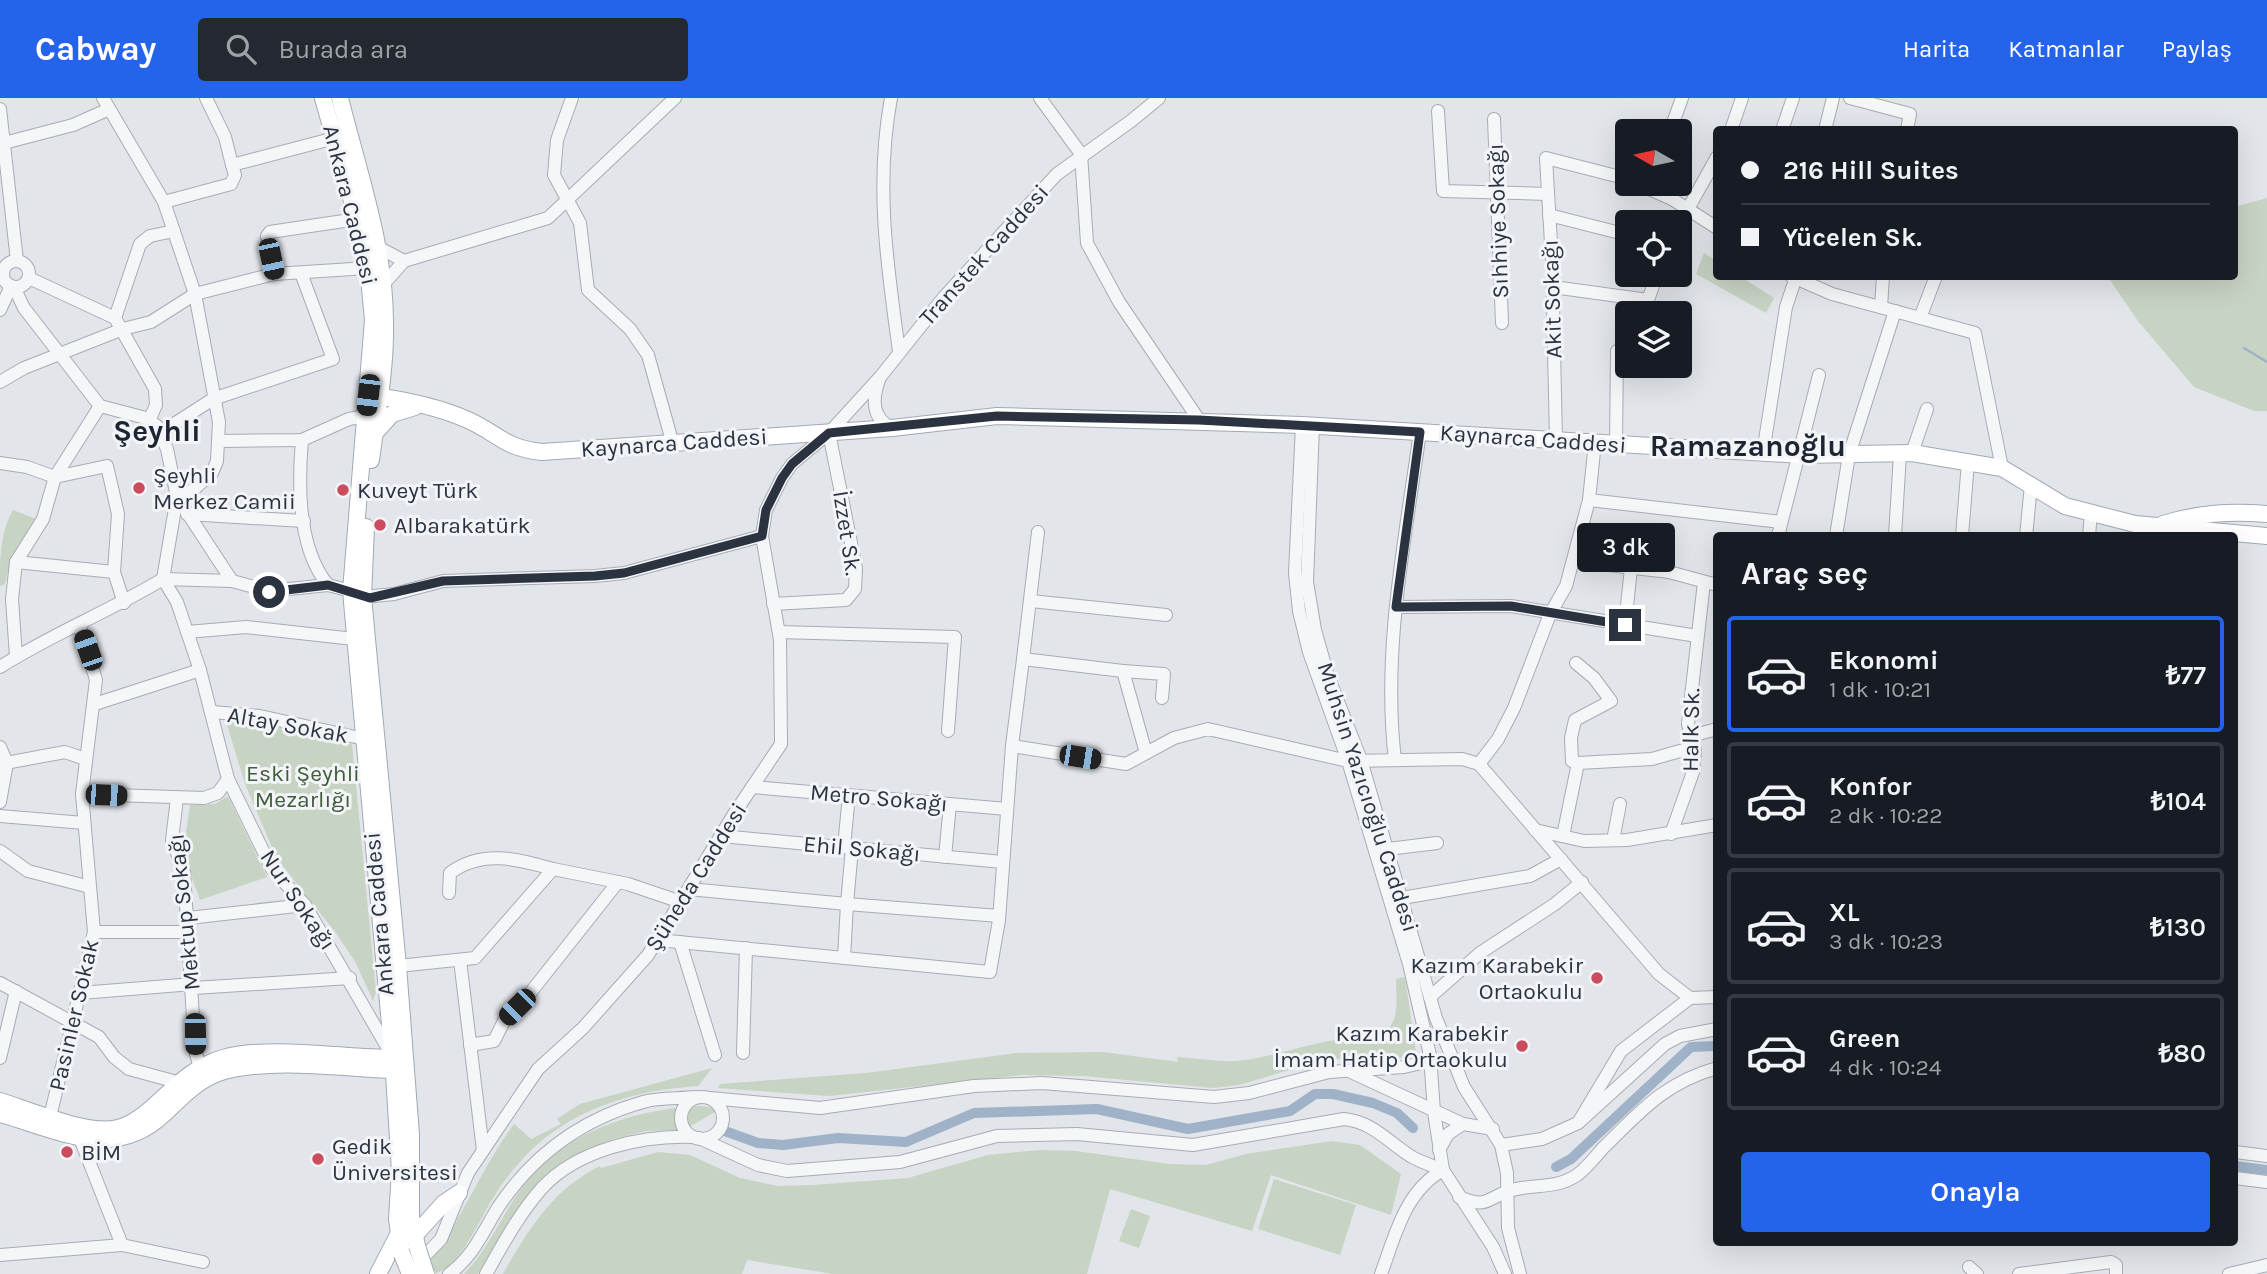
<!DOCTYPE html>
<html lang="tr">
<meta charset="utf-8">
<style>
body{margin:0;font-family:Karla,sans-serif;background:#242831;color:#f1f3f6;height:100vh;display:flex;flex-direction:column;font-size:26px;white-space:nowrap}
*{box-sizing:border-box;margin:0}
p{font-size:23px;color:#9ea1a6}
.icon{flex:none;width:38px;height:38px;fill:none;stroke:currentColor;stroke-width:2;stroke-linecap:round;stroke-linejoin:round}
.map{position:relative;flex:1;overflow:hidden}
.panel{position:absolute;left:1713px;top:434px;width:525px;height:714px;display:flex;flex-direction:column;background:#171b24;border-radius:7px;box-shadow:0 7px 28px #0002}
.panel>*{flex:none}
.hud{position:absolute;left:1713px;top:28px;width:525px;height:154px;border-radius:7px;box-shadow:0 7px 28px #0002;display:grid;align-content:center;height:154px;padding:0 28px;background:#171b24}
.needle{width:46px;rotate:279deg}
.fabs{position:absolute;left:1615px;top:21px;display:grid;gap:14px}
.fabs a{display:grid;place-items:center;width:77px;height:77px;border-radius:7px;background:#171b24;box-shadow:0 7px 28px #0002;font-size:35px}
.end{position:absolute;width:32px;height:32px;margin:-16px;border:9px solid #2b3341;background:#fff;box-shadow:0 0 0 4px #fff}
.from{border-radius:50%}
.bubble{position:absolute;height:49px;border-radius:7px;background:#171b24;box-shadow:0 7px 28px #0002;font-size:23px;font-weight:600;line-height:49px;text-align:center}
.car{position:absolute;width:21px;height:42px;margin:-21px -10px;border-radius:9px;box-shadow:0 0 5px 2px #0007;background:linear-gradient(#222 24%,#8ab4d8 0 40%,#222 0 76%,#8ab4d8 0 86%,#222 0)}
.hud b{display:flex;align-items:center;gap:24px;height:66px;font-size:26px}
.hud b+b{border-top:2px solid #363941}
.hud i{width:18px;height:18px;background:#f1f3f6}
ul{padding:0;list-style:none}
li{display:flex;align-items:center;gap:21px;height:116px;margin:0 14px 10px;padding:0 14px;border:4px solid #363941;border-radius:7px}
li div{flex:1}
li b{display:block;font-size:26px}
li em{font-style:normal;font-weight:600}
li.on{border-color:#2563eb}
li>.icon{width:63px;height:63px;stroke-width:1.5}
h2{padding:0 28px;font-size:32px;line-height:84px}
.button{display:flex;gap:14px;margin-top:auto;padding:14px 28px}
.button a{flex:1;height:80px;border-radius:7px;background:#2563eb;color:#fff;font-size:28px;font-weight:600;line-height:80px;text-align:center}
header{display:flex;align-items:center;gap:42px;box-sizing:border-box;height:98px;padding:0 35px;background:#2563eb;color:#fff}
header strong{font-size:33px}
nav{display:flex;gap:38px;margin-inline-start:auto;font-size:24px}
.search{width:490px;height:63px;background:#242831;display:flex;align-items:center;gap:18px;box-sizing:border-box;padding:0 24px;border-radius:7px;color:#9ea1a6;font-size:26px}
.map>svg:first-child{display:block}
</style>
<header>
<strong>Cabway</strong>
<div class="search"><svg class="icon" aria-label="search" viewBox="0 0 24 24"><circle cx="10" cy="10" r="6"/><path d="M15 15l6 6"/></svg>Burada ara</div>
<nav><a>Harita</a><a>Katmanlar</a><a>Paylaş</a></nav>
</header>
<div class="map">
<svg width="2267" height="1176" viewBox="0 0 2267 1176">
<rect width="100%" height="100%" fill="#e2e5ea"/>
<g fill="#c7d3c3">
<polygon points="2267,100 2267,313 2254,313 2194,289 2138,223 2108,179 2235,178 2235,109"/>
<polygon points="1704,155 1717,163 1717,178 1741,179 1774,200 1766,215 1696,176"/>
<path d="M13,412L36,421L10,464L5,486L0,488C0,462 0,434 13,412Z"/>
<polygon points="225,620 240,620 352,646 376,894 373,903 356,865 336,835 277,761 245,686"/>
<polygon points="228,698 267,779 200,802 183,755 190,707 215,706"/>
<path d="M1405,879L1416,955L1409,960H1347L1313,965L1239,987L1213,990L1083,978L1022,977L829,998L718,990L720,986L866,975L1017,955L1103,954L1178,964L1177,959C1197,960 1217,964 1236,963C1274,960 1308,944 1346,941C1360,941 1376,943 1387,932C1400,920 1396,898 1396,881Z"/>
<path d="M712,970L698,988C635,992 574,1010 528,1055C516,1068 504,1082 495,1097C480,1119 462,1168 434,1176C430,1176 423,1176 418,1176C458,1134 478,1074 514,1026L531,1041L561,1026L557,1021L580,1006Z"/>
<path d="M698,1008L722,1010L684,1032L646,1033L613,1041L583,1054L549,1075L500,1139L478,1176H464C489,1151 502,1116 523,1088C565,1033 633,1012 698,1008Z"/>
<path d="M1332,1043L1360,1047L1401,1076L1391,1117L1271,1077L1252,1133L1110,1091L1087,1176H833L747,1162L742,1176H503C528,1132 553,1091 600,1068L601,1070L658,1054L690,1057L740,1080L778,1088L812,1087L908,1080L988,1057L1040,1052L1076,1053L1169,1066L1206,1067L1246,1056Z"/>
<polygon points="1274,1081 1356,1107 1340,1157 1258,1131"/>
<polygon points="1131,1111 1150,1118 1139,1150 1119,1143"/>
</g>
<g fill="none" stroke-linecap="round" stroke-linejoin="round">
<polyline stroke="#9fb2c8" stroke-width="2.5" points="2244,250 2267,264"/>
<g stroke="#9fb2c8" stroke-width="10">
<polyline points="722,1032 758,1045 783,1047 838,1040 906,1044 974,1015 1097,1011 1188,1031 1290,1013 1315,996 1333,996 1373,1005 1397,1015 1413,1030"/>
<polyline points="2235,1068 2267,1072"/>
<polyline points="1556,1069 1571,1061 1691,949 1717,948"/>
</g>
<defs>
<g id="minor">
<polyline points="103,0 164,104 195,196 219,324 217,363 212,375 193,392 177,399"/>
<polyline points="206,0 225,39 232,67"/>
<polyline points="572,0 557,42 554,77 580,125 588,192 630,231 648,257 672,343"/>
<path d="M891,0C875,86 887,167 899,253"/>
<polyline points="1040,0 1081,56 1087,145 1119,204 1199,322"/>
<polyline points="1850,0 1910,16 1907,32"/>
<polyline points="0,11 17,163"/>
<polyline points="1438,13 1443,93 1548,96"/>
<polyline points="1494,21 1502,225"/>
<polyline points="1731,32 1742,0"/>
<polyline points="1782,32 1793,0"/>
<polyline points="1825,32 1833,0"/>
<polyline points="1670,33 1682,0"/>
<polyline points="4,45 73,27 107,12"/>
<polyline points="1638,86 1672,101 1717,130"/>
<polyline points="164,104 231,86 235,77 232,67 335,40"/>
<polyline points="1549,117 1628,137"/>
<polyline points="1680,125 1717,59"/>
<polyline points="376,148 404,163"/>
<circle cx="16" cy="176" r="13"/>
<polyline points="404,163 548,120 675,0"/>
<polyline points="274,176 267,138 270,134 357,121"/>
<polyline points="1791,178 1832,196 1975,235 2002,370"/>
<polyline points="29,180 115,220 155,291 156,307 149,323"/>
<polyline points="383,187 404,163"/>
<polyline points="14,189 24,210 100,308 146,320 157,328 167,351 177,399 232,483 269,493 328,487 351,493"/>
<polyline points="1553,189 1648,202 1657,177"/>
<polyline points="1881,209 1883,178"/>
<polyline points="0,212 11,188"/>
<polyline points="115,220 140,146 150,138 174,133"/>
<polyline points="1920,220 1936,178"/>
<path d="M879,282C872,301 872,321 892,330"/>
<polyline points="0,284 24,270 123,231 151,224 195,196 274,176 368,170"/>
<polyline points="1302,327 1295,475 1299,513 1309,554 1348,663 1409,866 1430,957 1434,1014 1443,1072 1493,1149 1505,1176"/>
<polyline points="1313,328 1307,484 1315,532 1328,578 1361,662 1436,920 1464,989 1501,1047 1507,1075 1508,1130 1520,1176"/>
<polyline points="160,335 213,301 333,261 301,175"/>
<path d="M302,342C298,387 298,451 328,487"/>
<polyline points="1556,342 1552,162 1546,60 1628,81"/>
<polyline points="219,343 302,342 349,321 365,318"/>
<polyline points="1616,346 1617,253"/>
<polyline points="1763,355 1786,209 1795,182"/>
<polyline points="1912,355 1927,311"/>
<polyline points="0,365 27,369 55,379 107,368 118,416 114,474 124,505"/>
<polyline points="1589,402 1781,424"/>
<polyline points="187,416 304,423"/>
<polyline points="1778,438 1819,277"/>
<polyline points="1836,438 1849,357 1895,213"/>
<polyline points="1895,438 1900,356"/>
<polyline points="1962,438 1968,364"/>
<polyline points="2026,438 2031,387"/>
<polyline points="2089,438 2091,415"/>
<polyline points="1574,463 1669,474 1717,487"/>
<polyline points="16,464 114,474"/>
<polyline points="163,481 177,504 200,572 228,681 272,771 305,807 390,954"/>
<polyline points="163,481 177,399"/>
<polyline points="163,481 232,483"/>
<polyline points="363,499 394,496 443,483 595,478 624,475 762,438"/>
<polyline points="1031,503 1166,517"/>
<polyline points="773,506 846,502 855,491 856,470 829,335"/>
<polyline points="1396,509 1511,508 1697,538"/>
<polyline points="1625,527 1631,470"/>
<polyline points="187,534 246,529 354,541"/>
<polyline points="779,534 955,539 948,633"/>
<polyline points="16,559 12,501 16,464 43,421 55,379 100,308"/>
<polyline points="1023,561 1038,434"/>
<polyline points="1576,565 1594,580 1611,603 1575,622 1571,640 1572,663 1578,665"/>
<path d="M0,569C52,536 110,513 163,481"/>
<polyline points="1123,573 1164,576 1162,600"/>
<polyline points="95,606 200,572"/>
<polyline points="212,614 260,618 364,641"/>
<polyline points="1691,638 1717,631"/>
<polyline points="1012,648 1023,561 1123,573 1146,655"/>
<polyline points="0,649 7,665 0,704"/>
<path d="M1395,662C1382,553 1405,442 1420,334"/>
<polyline points="0,666 65,654 85,661"/>
<polyline points="1479,666 1498,641 1514,610 1550,516 1566,488 1589,402 1595,344"/>
<polyline points="752,689 1007,711"/>
<polyline points="82,696 204,700 218,695 228,681"/>
<polyline points="177,700 172,742 184,774 195,952 200,970"/>
<polyline points="0,718 84,725"/>
<polyline points="1535,732 1584,743 1627,742 1717,727"/>
<polyline points="1671,736 1693,674 1695,652 1688,626 1704,484"/>
<polyline points="721,738 1003,764"/>
<polyline points="1563,738 1578,665 1652,661 1694,649"/>
<polyline points="1613,742 1620,706"/>
<polyline points="844,749 849,697"/>
<polyline points="852,750 847,806 999,818"/>
<polyline points="1388,751 1437,745"/>
<polyline points="0,753 28,773 90,789"/>
<polyline points="945,759 950,706"/>
<polyline points="553,771 628,786 681,804"/>
<polyline points="689,791 847,806 844,860"/>
<polyline points="1402,800 1530,778 1561,761"/>
<polyline points="188,820 305,807"/>
<polyline points="94,834 189,834"/>
<polyline points="658,842 990,874 999,822 1012,648 1126,666 1174,640 1208,631 1348,663 1462,661 1479,666 1659,876 1690,900 1621,953 1578,1025"/>
<polyline points="680,844 715,957"/>
<polyline points="460,862 483,1052"/>
<path d="M398,868L475,860L553,771C517,761 482,751 450,775L449,795"/>
<polyline points="0,885 99,939 114,959 129,971 177,984"/>
<polyline points="194,890 350,880"/>
<polyline points="80,895 193,886"/>
<polyline points="1430,899 1480,855 1555,806 1582,784"/>
<polyline points="1690,900 1717,899"/>
<polyline points="470,947 494,943 506,919 527,899 618,784"/>
<polyline points="743,955 746,850"/>
<polyline points="0,960 16,893"/>
<polyline points="1351,974 1463,1026"/>
<circle cx="702" cy="1020" r="21"/>
<polyline points="710,1000 820,1010 974,988 1042,985 1214,999 1249,995 1329,974 1404,969 1421,965 1430,957"/>
<polyline points="50,1019 94,834 82,696 96,582 79,526"/>
<polyline points="79,1038 122,1147 203,1164"/>
<path d="M699,1040L758,1067L787,1073L900,1064L997,1038L1077,1036L1193,1047L1344,1021C1373,1024 1388,1044 1412,1059C1421,1064 1433,1068 1443,1072"/>
<polyline points="1501,1047 1542,1041 1578,1025 1665,946 1680,938 1717,931"/>
<polyline points="1439,1052 1448,1036 1463,1026 1493,1031"/>
<polyline points="2235,1054 2267,1058"/>
<polyline points="2235,1080 2267,1084"/>
<path d="M1459,1099C1488,1111 1485,1101 1509,1093C1533,1085 1555,1092 1577,1077C1587,1070 1595,1059 1603,1050C1641,1013 1664,985 1717,970"/>
<polyline points="0,1157 122,1147"/>
<polyline points="417,1166 441,1141 468,1075 538,971 583,930 648,857 734,716 781,646 780,542 762,438 766,412 782,380 792,366 829,335 881,278 944,199 1057,76 1131,23 1159,0"/>
<polyline points="1969,1169 1977,1176"/>
<path d="M449,1176C474,1158 483,1133 499,1108C534,1056 583,1021 643,1004C660,999 679,1001 696,999"/>
<path d="M486,1176C503,1146 519,1116 542,1090C578,1051 643,1037 693,1039"/>
<path d="M1381,1176C1395,1138 1405,1093 1443,1072"/>
<polyline points="2019,1176 2111,1164 2116,1167 2116,1176"/>
<polyline points="2229,1176 2267,1167"/>
</g>
<g id="major">
<polyline points="323,0 357,121 368,170 373,222 351,493 393,960 400,1073 397,1121 402,1156"/>
<path d="M340,0C358,73 385,148 385,224C386,271 377,316 371,362"/>
<path d="M368,297C399,301 439,309 468,322C499,336 504,350 542,354L892,330L997,318L1302,327L1802,357L1912,355L2002,370L2065,408L2135,426L2267,438"/>
<polyline points="375,335 392,316 415,309"/>
<path d="M2163,426C2199,415 2230,413 2267,416"/>
<polyline points="366,429 363,499 398,868 411,1037 411,1120 417,1148"/>
<path d="M0,1003C29,1012 89,1038 118,1030C132,1027 144,1017 154,1008C176,988 193,969 223,960C269,947 343,960 393,960L400,963"/>
<path d="M0,1016C58,1032 113,1064 164,1016C182,999 199,980 224,973C277,960 339,970 394,972L400,968"/>
<polyline points="414,1138 444,1105 459,1095"/>
<polyline points="378,1176 399,1135"/>
</g>
</defs>
<use href="#minor" stroke="#a7acb4" stroke-width="14"/>
<use href="#major" stroke="#a2a9b5" stroke-width="18"/>
<use href="#minor" stroke="#f5f6f8" stroke-width="12"/>
<use href="#major" stroke="#fff" stroke-width="16"/>
<defs>
<g id="major-bridge">
<polyline points="417,1148 426,1176"/>
<polyline points="402,1156 410,1176"/>
</g>
</defs>
<use href="#major-bridge" stroke="#a2a9b5" stroke-width="18" stroke-linecap="butt"/>
<use href="#major-bridge" stroke="#fff" stroke-width="16"/>
</g>
<g fill="none" stroke-linecap="round" stroke-linejoin="round">
<polyline stroke="#2b3341" stroke-width="9" points="269,494 328,487 370,500 443,483 595,478 624,475 762,438 766,412 782,380 792,366 829,335 997,318 1199,322 1420,334 1396,509 1511,508 1625,527"/>
</g>
<g fill="#ca4c5e" stroke="#f2f4f7" stroke-width="2.5">
<circle cx="139" cy="390" r="7"/>
<circle cx="343" cy="392" r="7"/>
<circle cx="380" cy="427" r="7"/>
<circle cx="1597" cy="880" r="7"/>
<circle cx="1522" cy="948" r="7"/>
<circle cx="67" cy="1054" r="7"/>
<circle cx="318" cy="1061" r="7"/>
</g>
<g text-anchor="middle" dominant-baseline="central" stroke-width="6" stroke-linejoin="round" paint-order="stroke">
<g font-size="23" fill="#2b3341" stroke="#f2f4f7">
<text transform="translate(350 107) rotate(76)">Ankara Caddesi</text>
<text transform="translate(1498 123) rotate(-92)">Sıhhiye Sokağı</text>
<text transform="translate(984 157) rotate(-48)">Transtek Caddesi</text>
<text transform="translate(1552 201) rotate(-92)">Akit Sokağı</text>
<text transform="translate(1533 341) rotate(4)">Kaynarca Caddesi</text>
<text transform="translate(674 345) rotate(-4)">Kaynarca Caddesi</text>
<text transform="translate(847 435) rotate(81)">İzzet Sk.</text>
<text transform="translate(288 627) rotate(10)">Altay Sokak</text>
<text transform="translate(1691 632) rotate(-89)">Halk Sk.</text>
<text transform="translate(1368 699) rotate(72)">Muhsin Yazıcıoğlu Caddesi</text>
<text transform="translate(879 700) rotate(5)">Metro Sokağı</text>
<text transform="translate(862 751) rotate(5)">Ehil Sokağı</text>
<text transform="translate(696 779) rotate(-58)">Şüheda Caddesi</text>
<text transform="translate(298 802) rotate(56)">Nur Sokağı</text>
<text transform="translate(184 814) rotate(-96)">Mektup Sokağı</text>
<text transform="translate(379 816) rotate(-95)">Ankara Caddesi</text>
<text transform="translate(74 917) rotate(-77)">Pasinler Sokak</text>
</g>
<g font-size="23" fill="#2b3341" stroke="#f2f4f7" text-anchor="start">
<text x="153" y="377">Şeyhli<tspan x="153" dy="26">Merkez Camii</tspan></text>
<text x="357" y="392">Kuveyt Türk</text>
<text x="394" y="427">Albarakatürk</text>
<text x="1583" y="867" text-anchor="end">Kazım Karabekir<tspan x="1583" dy="26">Ortaokulu</tspan></text>
<text x="1508" y="935" text-anchor="end">Kazım Karabekir<tspan x="1508" dy="26">İmam Hatip Ortaokulu</tspan></text>
<text x="332" y="1048">Gedik<tspan x="332" dy="26">Üniversitesi</tspan></text>
<text x="81" y="1054">BİM</text>
</g>
<g font-size="23" fill="#3f5c38" stroke="#f2f4f7">
<text x="303" y="675">Eski Şeyhli<tspan x="303" dy="26">Mezarlığı</tspan></text>
</g>
<g font-size="30" font-weight="bold" fill="#1d2432" stroke="#f2f4f7">
<text x="157" y="333">Şeyhli</text>
<text x="1748" y="348">Ramazanoğlu</text>
</g>
</g>
</svg>
<div class="fabs">
<a><svg class="needle" viewBox="-14 -14 28 28"><path d="M0-13l5 13h-10z" fill="#e53935"/><path d="M0 13l5-13h-10z" fill="#9ea1a6"/></svg></a>
<a><svg class="icon" aria-label="locate" viewBox="0 0 24 24"><circle cx="12" cy="12" r="6"/><path d="M12 2v4M12 18v4M2 12h4M18 12h4"/></svg></a>
<a><svg class="icon" aria-label="layers" viewBox="0 0 24 24"><path d="M12 4l9 5-9 5-9-5zM3 14l9 5 9-5"/></svg></a>
</div>
<i class="end from" style="left:269px;top:494px"></i>
<i class="end" style="left:1625px;top:527px"></i>
<div class="bubble" style="left:1577px;top:425px;width:98px">3 dk</div>
<i class="car" style="left:271px;top:161px;rotate:168deg"></i>
<i class="car" style="left:368px;top:297px;rotate:187deg"></i>
<i class="car" style="left:88px;top:552px;rotate:341deg"></i>
<i class="car" style="left:1080px;top:659px;rotate:99deg"></i>
<i class="car" style="left:106px;top:697px;rotate:92deg"></i>
<i class="car" style="left:517px;top:909px;rotate:225deg"></i>
<i class="car" style="left:195px;top:936px;rotate:179deg"></i>
<div class="hud">
<b><i class="from"></i>216 Hill Suites</b>
<b><i></i>Yücelen Sk.</b>
</div>
<section class="panel">
<h2>Araç seç</h2>
<ul>
<li class="on"><svg class="icon" aria-label="car" viewBox="0 0 24 24"><path d="M5 17H2v-5l4-1 3-4h7l3 4 3 1v5h-3M9 17h6M6 11h13"/><circle cx="7" cy="17" r="2"/><circle cx="17" cy="17" r="2"/></svg><div><b>Ekonomi</b><p>1 dk · 10:21</p></div><em>₺77</em></li>
<li><svg class="icon" aria-label="car" viewBox="0 0 24 24"><path d="M5 17H2v-5l4-1 3-4h7l3 4 3 1v5h-3M9 17h6M6 11h13"/><circle cx="7" cy="17" r="2"/><circle cx="17" cy="17" r="2"/></svg><div><b>Konfor</b><p>2 dk · 10:22</p></div><em>₺104</em></li>
<li><svg class="icon" aria-label="car" viewBox="0 0 24 24"><path d="M5 17H2v-5l4-1 3-4h7l3 4 3 1v5h-3M9 17h6M6 11h13"/><circle cx="7" cy="17" r="2"/><circle cx="17" cy="17" r="2"/></svg><div><b>XL</b><p>3 dk · 10:23</p></div><em>₺130</em></li>
<li><svg class="icon" aria-label="car" viewBox="0 0 24 24"><path d="M5 17H2v-5l4-1 3-4h7l3 4 3 1v5h-3M9 17h6M6 11h13"/><circle cx="7" cy="17" r="2"/><circle cx="17" cy="17" r="2"/></svg><div><b>Green</b><p>4 dk · 10:24</p></div><em>₺80</em></li>
</ul>
<div class="button"><a>Onayla</a></div>
</section>
</div>
